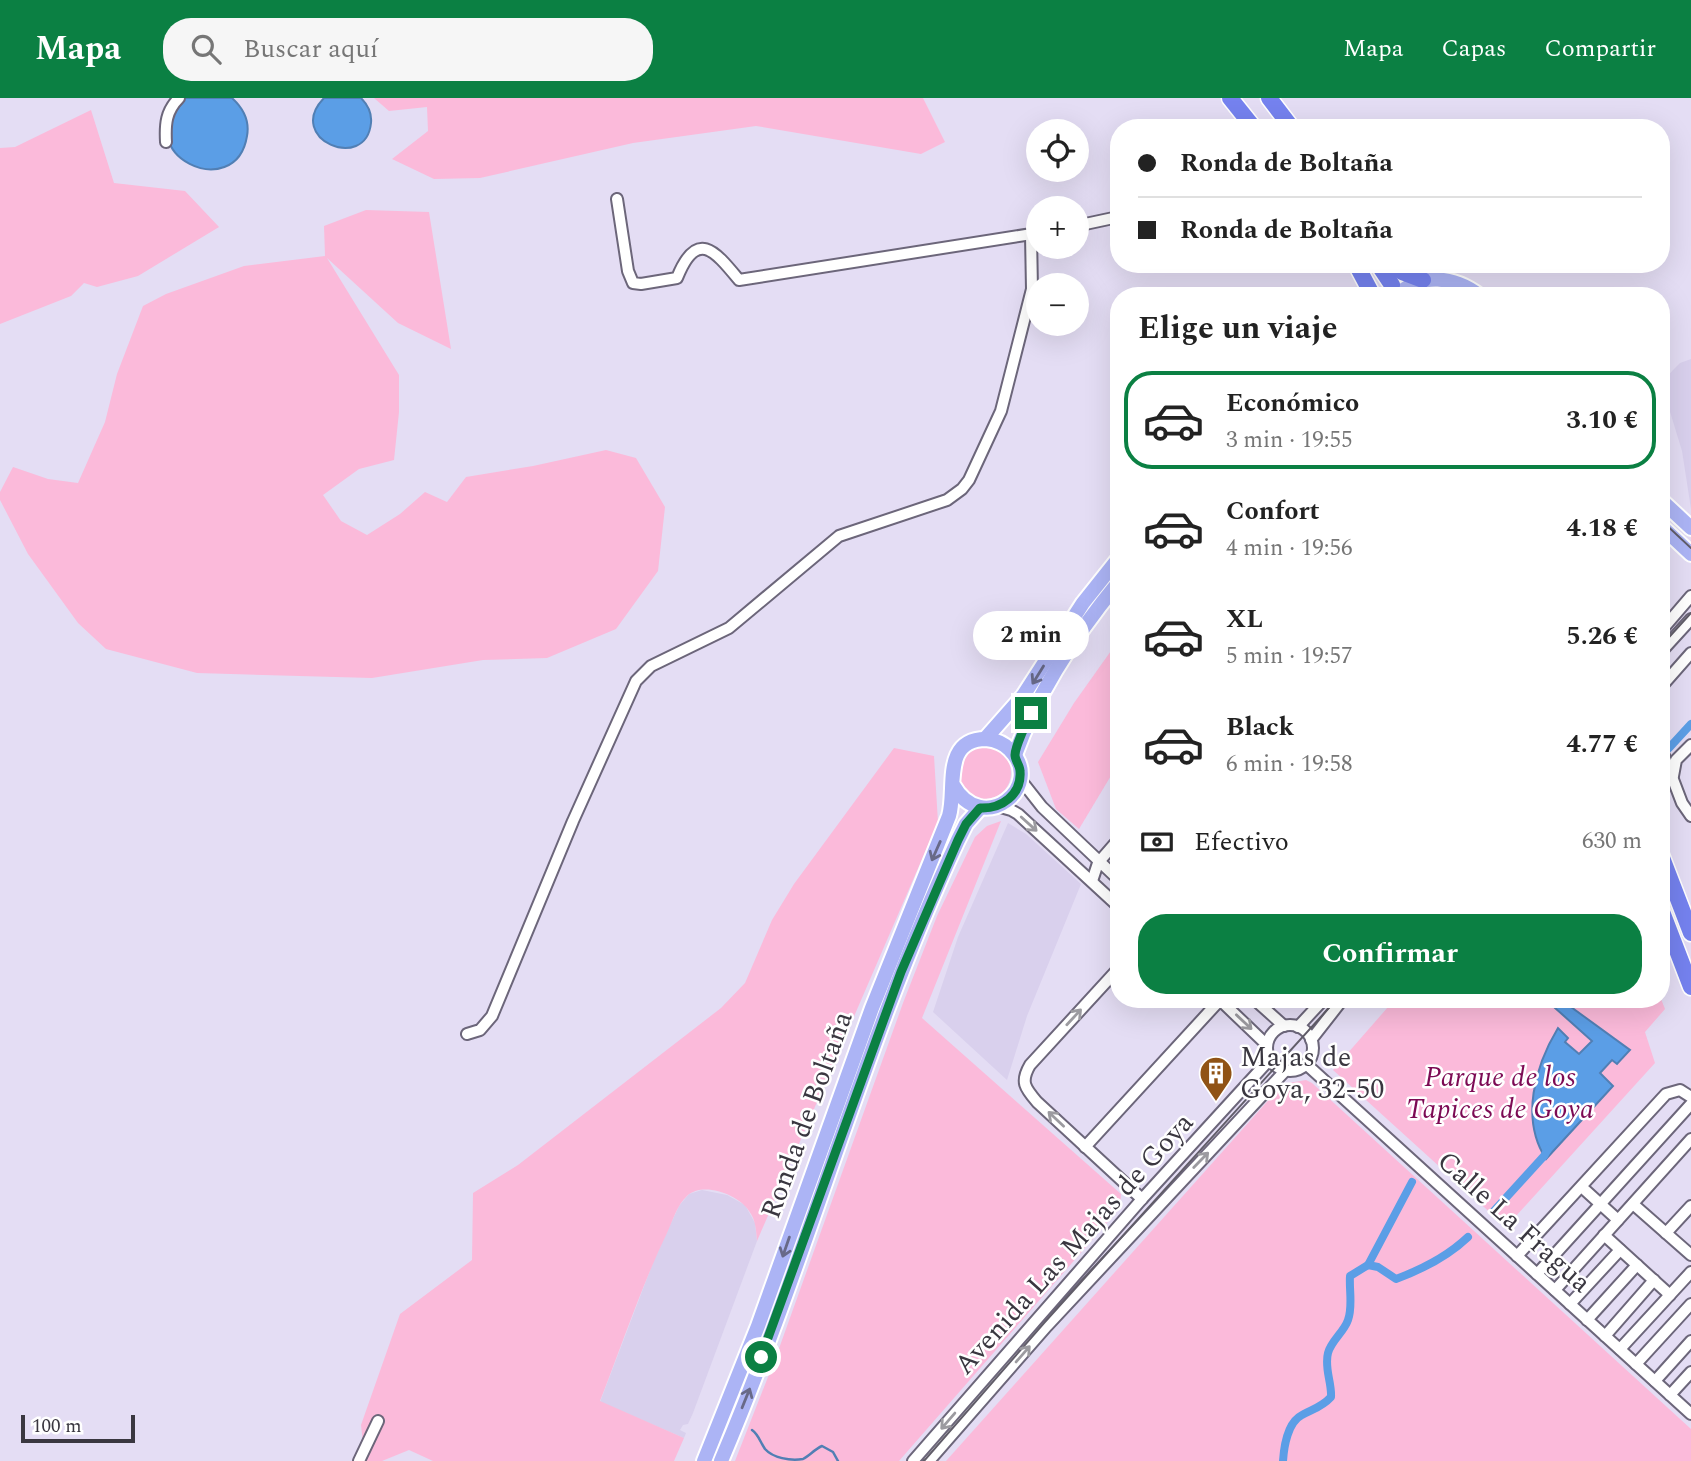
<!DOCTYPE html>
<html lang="es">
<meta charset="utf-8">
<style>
body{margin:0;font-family:Spectral,serif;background:#f6f6f6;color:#222;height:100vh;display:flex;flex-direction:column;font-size:26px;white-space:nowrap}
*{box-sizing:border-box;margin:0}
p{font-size:23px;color:#767676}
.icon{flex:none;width:38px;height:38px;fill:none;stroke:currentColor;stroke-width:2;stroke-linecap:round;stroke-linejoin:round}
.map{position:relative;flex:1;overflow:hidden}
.panel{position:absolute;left:1110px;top:189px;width:560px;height:721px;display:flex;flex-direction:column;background:#fff;border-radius:28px;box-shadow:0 7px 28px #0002}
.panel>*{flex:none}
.hud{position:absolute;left:1110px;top:21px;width:560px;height:154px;border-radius:28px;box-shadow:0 7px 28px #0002;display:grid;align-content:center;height:154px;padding:0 28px;background:#fff}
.controls{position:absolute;left:1026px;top:21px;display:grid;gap:14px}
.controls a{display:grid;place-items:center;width:63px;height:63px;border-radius:50%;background:#fff;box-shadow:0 7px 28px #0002;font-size:35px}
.scale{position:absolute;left:21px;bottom:18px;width:114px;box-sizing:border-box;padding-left:7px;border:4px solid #3a3740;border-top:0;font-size:19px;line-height:24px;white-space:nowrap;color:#3a3740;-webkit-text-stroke:5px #fff;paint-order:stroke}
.end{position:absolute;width:32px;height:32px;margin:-16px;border:9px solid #0b8043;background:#fff;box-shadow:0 0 0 4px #fff}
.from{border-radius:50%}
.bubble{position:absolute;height:49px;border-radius:24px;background:#fff;box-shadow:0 7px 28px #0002;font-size:23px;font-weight:700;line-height:49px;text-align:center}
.hud b{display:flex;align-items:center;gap:24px;height:66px;font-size:26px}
.hud b+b{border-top:2px solid #e0e0e0}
.hud i{width:18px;height:18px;background:#222}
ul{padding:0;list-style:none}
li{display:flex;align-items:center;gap:21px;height:98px;margin:0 14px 10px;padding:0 14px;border:4px solid transparent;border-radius:28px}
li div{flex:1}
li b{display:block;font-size:26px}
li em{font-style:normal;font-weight:700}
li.selected{border-color:#0b8043}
li>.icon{width:63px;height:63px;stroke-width:1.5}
h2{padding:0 28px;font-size:32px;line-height:84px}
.pay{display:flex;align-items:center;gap:18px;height:77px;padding:0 28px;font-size:26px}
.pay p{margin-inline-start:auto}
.primary-button{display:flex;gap:14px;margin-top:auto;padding:14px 28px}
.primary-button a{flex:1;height:80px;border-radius:28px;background:#0b8043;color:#fff;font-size:28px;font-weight:700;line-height:80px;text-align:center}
header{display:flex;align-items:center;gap:42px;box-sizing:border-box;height:98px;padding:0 35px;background:#0b8043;color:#fff}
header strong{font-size:33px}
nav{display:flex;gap:38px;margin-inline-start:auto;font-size:24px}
.search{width:490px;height:63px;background:#f6f6f6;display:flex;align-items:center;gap:18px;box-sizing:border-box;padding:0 24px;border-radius:28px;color:#767676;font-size:26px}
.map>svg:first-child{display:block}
</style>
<header>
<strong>Mapa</strong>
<div class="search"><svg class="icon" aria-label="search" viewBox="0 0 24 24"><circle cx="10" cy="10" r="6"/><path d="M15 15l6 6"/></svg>Buscar aquí</div>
<nav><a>Mapa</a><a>Capas</a><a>Compartir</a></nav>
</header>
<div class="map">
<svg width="1691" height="1363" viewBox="0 0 1691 1363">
<rect width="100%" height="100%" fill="#e4ddf4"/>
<g fill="#d9d0ed">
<polygon points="1691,261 1691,411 1682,353 1664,294 1667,279 1673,272 1680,265"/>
<polygon points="1008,725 1026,736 1081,786 1027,918 1007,982 933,914 958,839"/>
<polygon points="702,1092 727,1097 745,1107 755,1125 757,1143 693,1315 688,1326 683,1327 680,1332 686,1335 684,1340 600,1304 654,1162 679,1108 689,1096"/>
</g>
<g fill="#fbbada">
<polygon points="374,0 923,0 945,44 921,56 756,28 633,45 480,80 434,81 392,61 428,33 427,9 389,13"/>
<polygon points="91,12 114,85 185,93 219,129 138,178 97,189 84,185 71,198 0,226 0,50 15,49"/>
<polygon points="366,112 429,114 451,251 398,225 327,160 399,277 399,314 394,362 359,371 323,397 341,423 367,437 400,416 425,394 447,404 466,379 533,368 606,352 636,360 665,409 658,473 616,531 547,560 483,562 372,580 197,575 106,551 78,525 28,456 0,402 0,394 13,369 48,381 78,385 105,324 117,276 143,208 166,196 244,168 325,158 324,128"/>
<polygon points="1118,543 1118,666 1079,731 1056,711 1038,664 1074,605"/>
<circle cx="985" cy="675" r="26"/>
<path d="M894,650L934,658L938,724L757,1143C756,1133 756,1122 749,1113C739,1097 703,1083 687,1098C677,1107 673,1122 667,1135C641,1189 622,1247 600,1303L684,1340L674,1363H433L409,1352L382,1363H365L361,1327L400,1216L472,1162L473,1095L518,1067L721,910L745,885L772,822L794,786Z"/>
<polygon points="1001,723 922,920 1121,1096 1120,1110 899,1363 735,1363 777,1256 903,905 937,818 975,739 987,728"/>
<polygon points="1395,901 1661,901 1665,911 1645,934 1655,965 1506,1129 1333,972"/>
<polygon points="1306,982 1312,985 1691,1331 1691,1363 946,1363 1283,986"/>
</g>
<g fill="#5b9ee6" stroke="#517fb4" stroke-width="2">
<path d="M184,0H232C243,10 250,22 247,38C236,107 126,56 184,0Z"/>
<path d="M324,0H361C368,7 372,15 371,25C366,75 284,41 324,0Z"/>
<path d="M1545,901H1560L1630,952L1617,966L1612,962L1600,975L1613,988L1546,1061C1520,1021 1535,968 1558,930L1568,940L1565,944L1579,956L1592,943Z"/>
</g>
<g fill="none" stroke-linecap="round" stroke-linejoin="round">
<path stroke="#517fb4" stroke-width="2.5" d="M752,1332C759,1337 760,1344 765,1351C773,1360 790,1363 803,1361C809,1358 815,1351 822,1348L833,1354L838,1363"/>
<g stroke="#5b9ee6" stroke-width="8">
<polyline points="1669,650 1691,626"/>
<polyline points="1493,1114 1544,1058 1548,1051"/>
<polyline points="1368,1167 1412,1084"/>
<path d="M1283,1363C1284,1348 1288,1324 1302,1317C1313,1311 1322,1309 1331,1299C1332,1285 1324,1270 1328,1255C1331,1243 1344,1234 1348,1222C1353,1209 1349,1192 1350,1178L1368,1167L1378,1169L1396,1181C1423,1171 1447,1159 1468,1139"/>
</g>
<polyline stroke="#c2bcd0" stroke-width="16" stroke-dasharray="16 8" stroke-linecap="butt" points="1382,191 1385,198"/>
<defs>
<g id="minor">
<path d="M166,44C165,26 166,13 179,0"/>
<path d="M617,101L628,173L633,185L641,186L677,180C697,130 715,153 739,182L1038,135"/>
<polyline points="1076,128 1118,119"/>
<polyline points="1661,533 1691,498"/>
<polyline points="1661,554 1691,521"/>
<polyline points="1661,589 1691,555"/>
<polyline points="1661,650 1682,705 1691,718"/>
<polyline points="1673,678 1676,662 1691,647"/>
<polyline points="1020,681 1042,709 1118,781"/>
<polyline points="997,708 1011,712 1018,716 1118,808"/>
<polyline points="1092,783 1098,765 1118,742"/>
<path d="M1118,871L1030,967C1020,984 1025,990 1037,1004L1142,1101"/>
<polyline points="1219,901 1267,947"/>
<polyline points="1254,901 1284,928"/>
<circle cx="1290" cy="950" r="23"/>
<polyline points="1298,929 1324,901"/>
<polyline points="467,936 480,932 492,918 573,723 636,583 651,568 729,530 839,438 947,402 962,391 969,382 1001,313 1032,191 1031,137"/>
<polyline points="1311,942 1343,901"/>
<polyline points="1306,966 1691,1316"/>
<polyline points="1085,1049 1220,902"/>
<polyline points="1585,1092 1618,1122"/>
<polyline points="1633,1106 1691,1157"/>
<polyline points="1666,1135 1691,1108"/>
<polyline points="1604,1137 1670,1197"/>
<polyline points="1517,1158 1666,996 1680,992 1691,999"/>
<polyline points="1537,1176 1691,1006"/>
<polyline points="1555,1192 1691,1041"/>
<polyline points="1570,1206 1620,1152"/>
<polyline points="1587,1222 1637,1167"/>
<polyline points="1605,1238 1654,1182"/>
<polyline points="1620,1251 1691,1174"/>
<polyline points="1636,1266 1691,1206"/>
<polyline points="1655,1283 1691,1243"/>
<polyline points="1670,1297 1691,1274"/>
<polyline points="359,1363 378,1323"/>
<polyline points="913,1363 1142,1101 1270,961"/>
<polyline points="929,1363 1047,1228 1285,973"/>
</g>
<g id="major">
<path d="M1396,198C1421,174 1454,178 1480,198"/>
<polyline points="1661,402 1691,430"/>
<polyline points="1661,428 1691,456"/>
<polyline points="985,641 1023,598 1083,505 1118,461"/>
<path d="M1015,657C1037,595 1076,536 1118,485"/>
<path d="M704,1363L758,1228L872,910L949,718C957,692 941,641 986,641C995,642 1004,645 1010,652C1046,688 983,740 953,687"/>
<path d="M721,1363C808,1159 864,943 958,742L966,726L980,710"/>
</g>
<g id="highway">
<polyline points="1230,0 1254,30"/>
<polyline points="1269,0 1292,30"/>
<polyline points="1356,166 1373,198"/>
<polyline points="1378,166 1392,187"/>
<polyline points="1391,166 1402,174 1423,182"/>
<polyline points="1661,757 1691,835"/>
<polyline points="1661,811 1691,889"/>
</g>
</defs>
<use href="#minor" stroke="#6c667a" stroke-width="14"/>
<use href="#major" stroke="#fff" stroke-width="18"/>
<use href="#highway" stroke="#fff" stroke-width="19"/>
<use href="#minor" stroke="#fff" stroke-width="10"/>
<use href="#major" stroke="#acb4f5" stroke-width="14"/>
<use href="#highway" stroke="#7582ef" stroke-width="16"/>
<g stroke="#615d69" stroke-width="2">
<polyline points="1661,422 1691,450"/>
<polyline points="1661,548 1691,515"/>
<polyline points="924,1363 1044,1225 1337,901"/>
</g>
</g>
<defs><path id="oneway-shaft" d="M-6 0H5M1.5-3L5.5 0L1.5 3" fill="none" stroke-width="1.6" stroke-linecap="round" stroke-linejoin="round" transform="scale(1.75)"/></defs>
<g stroke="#686988">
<use href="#oneway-shaft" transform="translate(1038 577) rotate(122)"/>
<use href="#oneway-shaft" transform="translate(936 753) rotate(114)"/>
<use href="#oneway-shaft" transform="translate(786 1149) rotate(109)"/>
<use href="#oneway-shaft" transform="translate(746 1300) rotate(-68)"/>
</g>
<g stroke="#9c9ba0">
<use href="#oneway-shaft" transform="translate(1029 726) rotate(42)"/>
<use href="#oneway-shaft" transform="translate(1074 919) rotate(-47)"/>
<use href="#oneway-shaft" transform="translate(1244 924) rotate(43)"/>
<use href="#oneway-shaft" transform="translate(1056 1021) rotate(-137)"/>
<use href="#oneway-shaft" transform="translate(1201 1062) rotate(-46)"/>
<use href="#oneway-shaft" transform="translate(1023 1256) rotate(-49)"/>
<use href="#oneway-shaft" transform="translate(948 1323) rotate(131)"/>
</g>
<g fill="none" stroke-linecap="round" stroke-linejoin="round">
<path stroke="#0b8043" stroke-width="9" d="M761,1259L901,874L958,742L966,726L980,710C1001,711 1022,697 1020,673C1020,668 1015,662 1015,657C1015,649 1027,623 1031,615"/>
</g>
<defs>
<symbol id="building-pin" viewBox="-11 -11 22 30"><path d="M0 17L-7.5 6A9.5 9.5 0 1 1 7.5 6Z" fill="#905315" stroke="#fff"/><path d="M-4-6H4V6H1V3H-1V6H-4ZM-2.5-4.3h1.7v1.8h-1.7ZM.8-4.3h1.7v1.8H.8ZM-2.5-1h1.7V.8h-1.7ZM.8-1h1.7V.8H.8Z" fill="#fff"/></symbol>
</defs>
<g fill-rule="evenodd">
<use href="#building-pin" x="1197" y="956" width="38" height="52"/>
</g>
<g text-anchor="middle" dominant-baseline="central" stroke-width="5" stroke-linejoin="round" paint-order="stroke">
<g font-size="28" fill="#3a3740" stroke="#fff" text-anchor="start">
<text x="1240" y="959">Majas de<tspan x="1240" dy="32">Goya, 32-50</tspan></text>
</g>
<g font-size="28" font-style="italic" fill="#7c0a54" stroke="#fff">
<text x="1500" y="979">Parque de los<tspan x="1500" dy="32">Tapices de Goya</tspan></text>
</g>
<g font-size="28" fill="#3a3740" stroke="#fff">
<text transform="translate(807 1017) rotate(-70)">Ronda de Boltaña</text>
<text transform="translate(1514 1124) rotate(42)">Calle La Fragua</text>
<text transform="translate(1074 1146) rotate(-48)">Avenida Las Majas de Goya</text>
</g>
</g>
</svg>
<div class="controls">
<a><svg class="icon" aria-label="locate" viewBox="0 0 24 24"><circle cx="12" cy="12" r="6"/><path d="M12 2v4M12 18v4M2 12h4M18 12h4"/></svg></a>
<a>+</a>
<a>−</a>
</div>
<div class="scale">100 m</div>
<i class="end from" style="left:761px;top:1259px"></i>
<i class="end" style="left:1031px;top:615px"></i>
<div class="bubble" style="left:973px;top:513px;width:116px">2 min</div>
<div class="hud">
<b><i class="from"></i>Ronda de Boltaña</b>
<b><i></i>Ronda de Boltaña</b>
</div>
<section class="panel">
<h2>Elige un viaje</h2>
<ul>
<li class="selected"><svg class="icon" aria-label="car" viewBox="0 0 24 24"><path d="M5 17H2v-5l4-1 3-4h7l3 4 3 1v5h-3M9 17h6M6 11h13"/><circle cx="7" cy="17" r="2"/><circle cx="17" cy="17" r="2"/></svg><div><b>Económico</b><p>3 min · 19:55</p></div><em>3.10 €</em></li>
<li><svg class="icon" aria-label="car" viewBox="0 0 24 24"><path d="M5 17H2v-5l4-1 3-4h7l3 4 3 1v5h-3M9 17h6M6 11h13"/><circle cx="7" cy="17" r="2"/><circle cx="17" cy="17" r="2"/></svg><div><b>Confort</b><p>4 min · 19:56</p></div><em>4.18 €</em></li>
<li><svg class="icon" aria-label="car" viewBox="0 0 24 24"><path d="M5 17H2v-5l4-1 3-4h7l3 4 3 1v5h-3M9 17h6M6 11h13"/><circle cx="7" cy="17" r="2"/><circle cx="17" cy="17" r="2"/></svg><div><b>XL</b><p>5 min · 19:57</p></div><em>5.26 €</em></li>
<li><svg class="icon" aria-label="car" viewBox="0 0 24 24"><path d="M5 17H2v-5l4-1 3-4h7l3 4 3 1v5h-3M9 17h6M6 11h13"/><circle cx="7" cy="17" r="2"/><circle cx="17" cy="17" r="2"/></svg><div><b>Black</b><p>6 min · 19:58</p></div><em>4.77 €</em></li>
</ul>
<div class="pay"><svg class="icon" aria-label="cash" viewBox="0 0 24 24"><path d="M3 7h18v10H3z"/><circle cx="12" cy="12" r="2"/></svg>Efectivo<p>630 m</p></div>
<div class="primary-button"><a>Confirmar</a></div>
</section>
</div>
